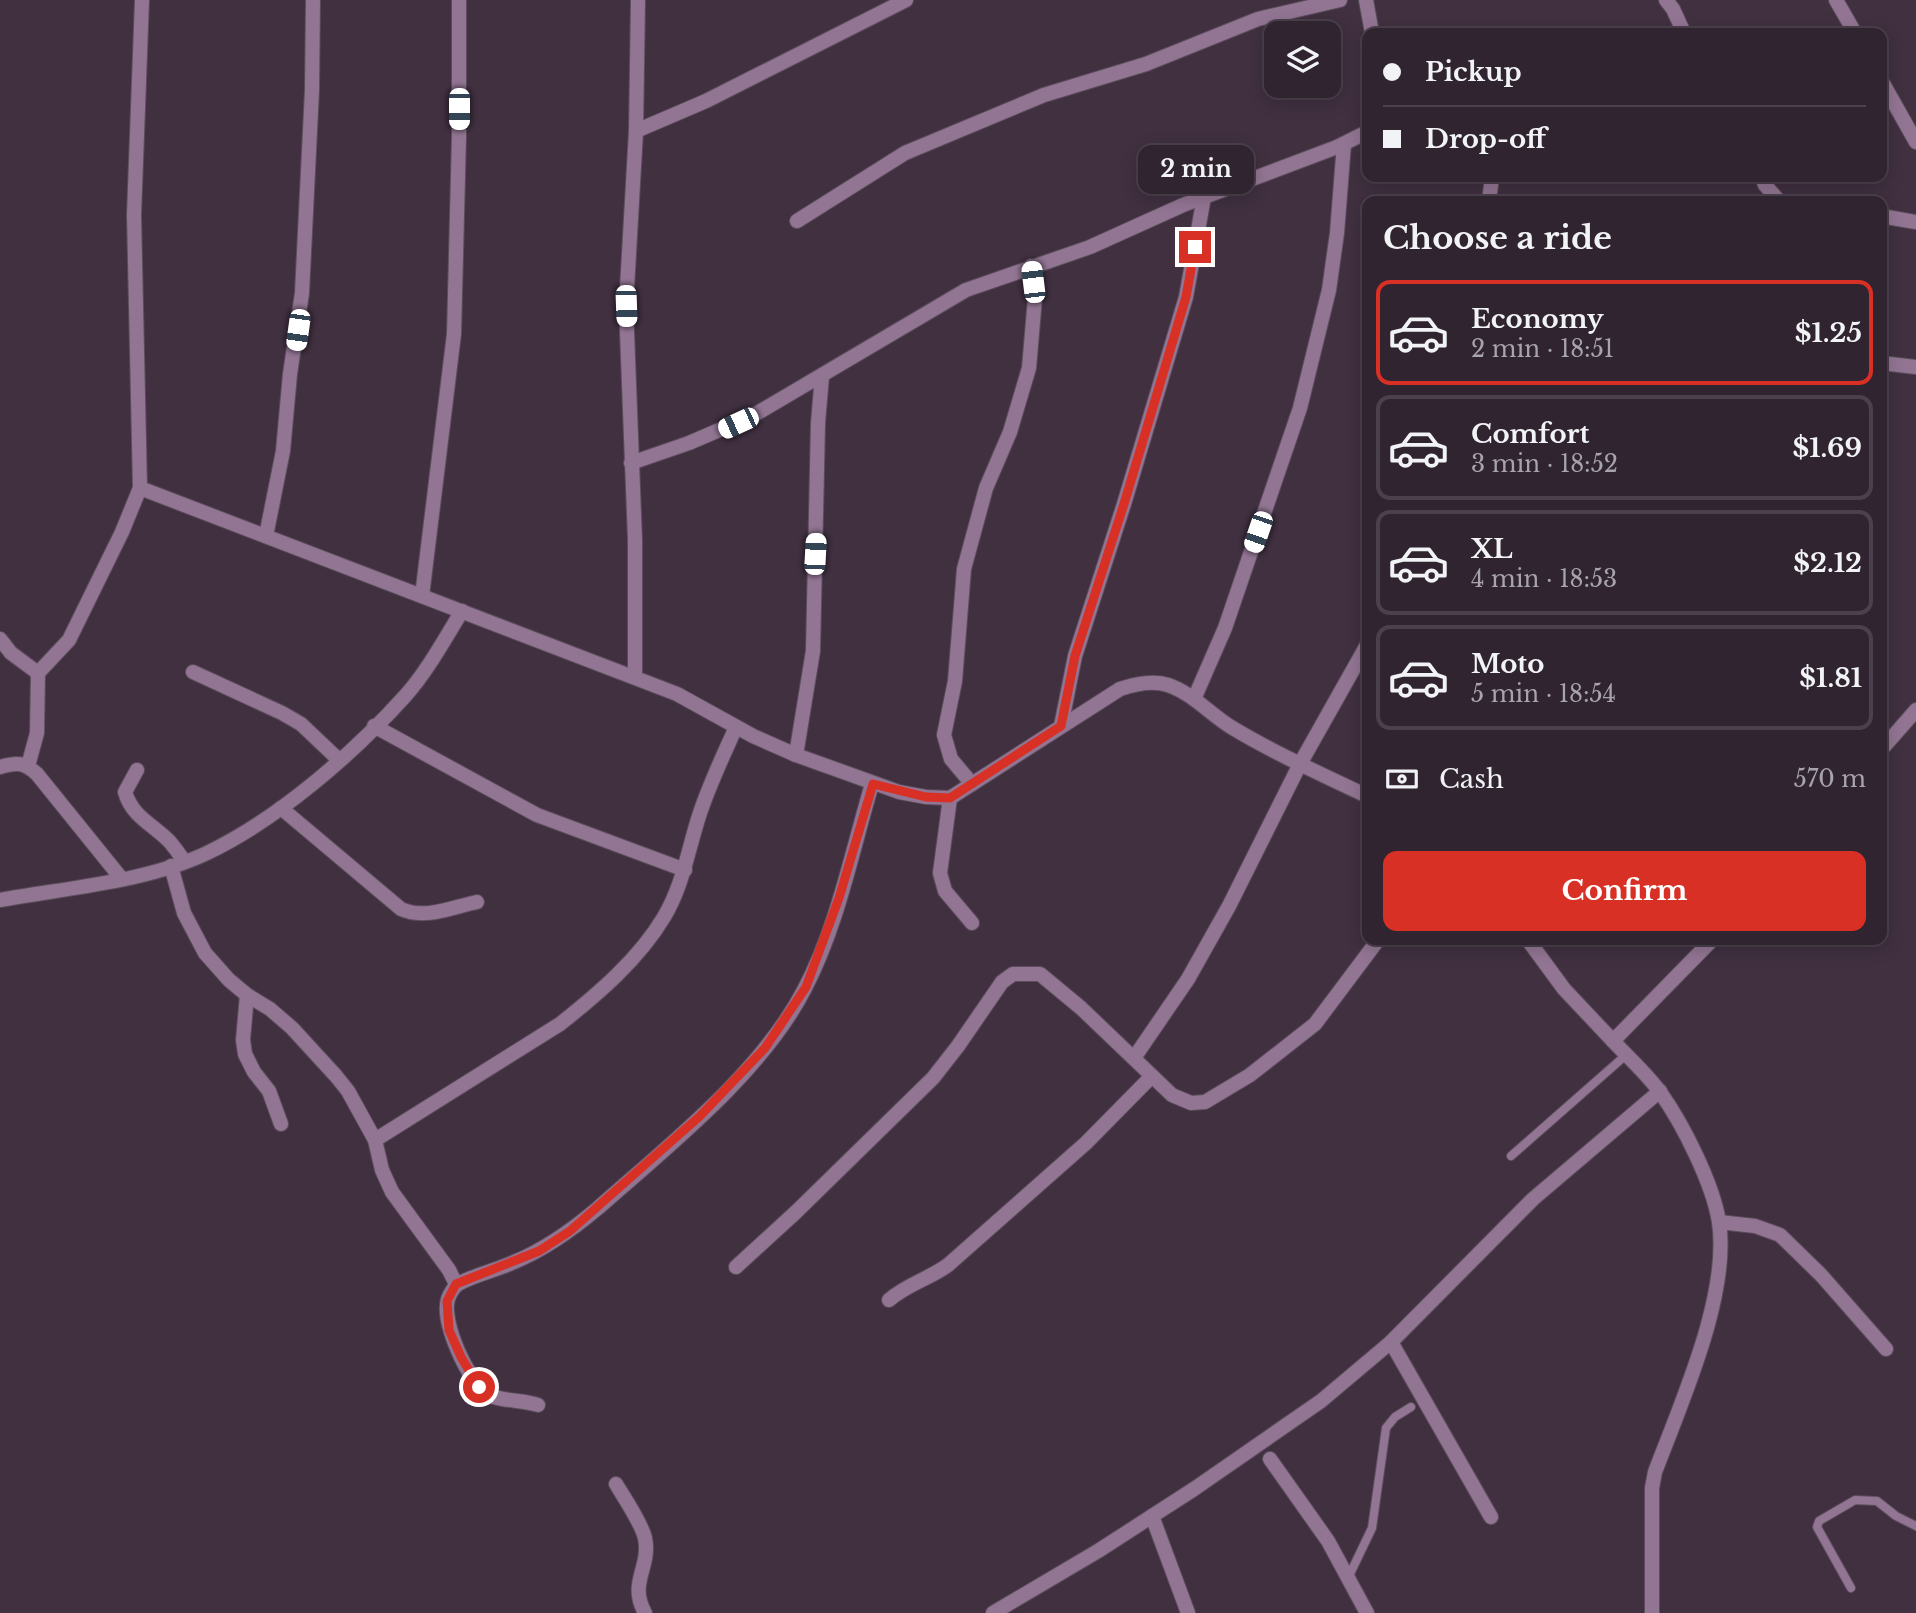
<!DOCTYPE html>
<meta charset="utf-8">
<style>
body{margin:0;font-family:"Libre Baskerville",serif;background:#3c303c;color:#f1f3f6;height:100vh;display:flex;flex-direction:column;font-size:26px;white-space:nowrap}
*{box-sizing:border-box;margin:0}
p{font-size:23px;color:#a8a4ab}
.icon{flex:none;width:38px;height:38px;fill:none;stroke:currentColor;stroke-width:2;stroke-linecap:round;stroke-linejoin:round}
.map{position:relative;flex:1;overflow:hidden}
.panel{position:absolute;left:1362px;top:196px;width:525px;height:749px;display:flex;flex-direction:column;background:#302430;border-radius:14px;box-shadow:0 4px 18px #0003,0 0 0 2px #4b414c}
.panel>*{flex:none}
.hud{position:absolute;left:1362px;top:28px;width:525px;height:154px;border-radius:14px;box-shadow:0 4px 18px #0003,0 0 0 2px #4b414c;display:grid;align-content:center;height:154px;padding:0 21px;background:#302430}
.tools{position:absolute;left:1264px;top:21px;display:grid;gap:14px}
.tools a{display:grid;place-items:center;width:77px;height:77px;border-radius:14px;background:#302430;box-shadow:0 4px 18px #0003,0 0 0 2px #4b414c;font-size:35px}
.end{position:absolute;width:32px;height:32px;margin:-16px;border:9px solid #d93025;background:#fff;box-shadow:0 0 0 4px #fff}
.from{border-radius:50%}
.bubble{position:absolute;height:49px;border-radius:14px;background:#302430;box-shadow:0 4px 18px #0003,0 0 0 2px #4b414c;font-size:23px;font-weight:700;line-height:49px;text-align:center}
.car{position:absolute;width:21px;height:42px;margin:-21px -10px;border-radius:9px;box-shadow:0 0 5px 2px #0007;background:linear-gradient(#fff 24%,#345 0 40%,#fff 0 76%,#345 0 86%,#fff 0)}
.hud b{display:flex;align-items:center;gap:24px;height:66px;font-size:26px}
.hud b+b{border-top:2px solid #4b414c}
.hud i{width:18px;height:18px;background:#f1f3f6}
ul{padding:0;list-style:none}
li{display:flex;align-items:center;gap:21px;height:105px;margin:0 14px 10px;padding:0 7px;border:4px solid #4b414c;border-radius:14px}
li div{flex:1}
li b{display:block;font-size:26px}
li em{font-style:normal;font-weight:700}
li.current{border-color:#d93025}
li>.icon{width:63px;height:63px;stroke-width:1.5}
h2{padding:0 21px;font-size:32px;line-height:84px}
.pay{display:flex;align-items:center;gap:18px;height:77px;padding:0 21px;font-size:26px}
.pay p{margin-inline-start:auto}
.button{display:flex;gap:14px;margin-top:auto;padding:14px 21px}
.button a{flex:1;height:80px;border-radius:14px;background:#d93025;color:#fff;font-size:28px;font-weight:700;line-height:80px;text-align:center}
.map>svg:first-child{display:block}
</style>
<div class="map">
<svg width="1916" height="1613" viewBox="0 0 1916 1613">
<rect width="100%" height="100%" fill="#403040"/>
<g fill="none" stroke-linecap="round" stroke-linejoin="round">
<defs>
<g id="service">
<polyline points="1511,1156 1626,1055"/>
<polyline points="1348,1578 1372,1528 1386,1428 1395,1417 1411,1407"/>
<polyline points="1851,1588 1817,1527 1819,1521 1855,1500 1877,1501 1896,1516 1916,1526"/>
</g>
<g id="minor">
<polyline points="1366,0 1372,33"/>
<polyline points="1666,0 1673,9 1684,33"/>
<polyline points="1836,0 1855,33"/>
<polyline points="1881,80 1916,142"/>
<polyline points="636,131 706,101 906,0"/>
<polyline points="1762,177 1765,185 1779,201"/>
<polyline points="1489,201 1492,177"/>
<polyline points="1881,216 1916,222"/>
<polyline points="797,221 905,153 1044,95 1146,64 1258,19 1340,0"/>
<polyline points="1881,363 1916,367"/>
<polyline points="631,463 689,443 754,415 966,290 1090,247 1183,205 1337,147 1367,132"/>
<path d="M140,488L677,694L753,736L796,755L899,792L926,797L950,798L1120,689C1135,684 1152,680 1168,685C1192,693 1210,714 1231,727C1274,753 1321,774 1367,796"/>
<polyline points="266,536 283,451 290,374 302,293 312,90 313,0"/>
<polyline points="422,596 454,334 459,136 459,0"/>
<polyline points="0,639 11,653 38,673 37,733 28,766"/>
<polyline points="193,672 282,713 301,724 339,760"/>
<polyline points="38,673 69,640 122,532 140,488 134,215 142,0"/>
<polyline points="635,677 635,540 626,306 636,131 638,0"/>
<polyline points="1194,699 1225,628 1300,408 1329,290 1337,233 1344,144"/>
<polyline points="374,726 537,815 685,870"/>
<polyline points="1061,726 1075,656 1124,504 1186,297 1204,197"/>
<polyline points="1881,750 1916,710"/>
<polyline points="796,755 813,651 818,423 822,376"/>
<path d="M0,767C16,762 24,762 37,774L121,878"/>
<path d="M137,770L125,792C132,817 154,825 170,842C175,848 180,855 184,861"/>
<polyline points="972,784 951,759 944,735 955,681 964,569 986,488 1010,432 1029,368 1035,298 1031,266"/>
<polyline points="950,798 940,873 945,891 972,923"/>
<path d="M281,808L401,909C425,920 453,907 477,902"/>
<polyline points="171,866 184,913 205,953 229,980 247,995 270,1009 292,1028 336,1076 348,1091 375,1140 382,1170 392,1192 449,1270 456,1284"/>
<path d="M0,900C66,888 146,882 207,853C278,819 353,754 406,695C428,670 444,640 462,611"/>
<polyline points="1528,940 1564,989 1613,1041"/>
<polyline points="247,995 243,1040 245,1054 254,1072 269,1091 281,1124"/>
<polyline points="1134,1058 1188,979 1229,906 1300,764 1367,645"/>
<path d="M375,1140L560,1024C598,994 639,959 664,917C683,885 688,850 699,816C709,785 723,756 736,727"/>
<polyline points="1719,1222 1755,1226 1780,1235 1821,1275 1886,1349"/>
<polyline points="736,1267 796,1212 933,1078 958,1046 1002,982 1013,974 1040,974 1081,1008 1172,1095 1191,1103 1205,1102 1250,1075 1315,1024 1378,940"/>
<path d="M889,1300C907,1284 929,1279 948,1265L1086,1143L1152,1076"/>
<polyline points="1391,1342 1491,1517"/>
<path d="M538,1405C524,1400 498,1401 487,1394C468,1381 441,1322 448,1299C450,1293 455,1285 460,1283C477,1274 497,1270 514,1262C546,1249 572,1230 598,1208C668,1146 761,1073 804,990C837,928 852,851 872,784"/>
<polyline points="1270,1459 1328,1541 1367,1613"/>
<path d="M616,1484C625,1499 641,1522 645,1538C651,1568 628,1582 645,1613"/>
<polyline points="1152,1516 1188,1613"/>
<polyline points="993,1613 1098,1551 1194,1489 1321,1401 1391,1342 1533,1199 1660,1091"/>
<path d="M1652,1613V1488L1655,1472C1681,1403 1730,1295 1719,1222C1713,1184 1683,1124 1660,1092C1647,1074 1629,1058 1613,1041L1712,940"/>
</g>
</defs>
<use href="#service" stroke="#5c4d5c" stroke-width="10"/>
<use href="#minor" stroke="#5c4d5c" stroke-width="16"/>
<use href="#service" stroke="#927593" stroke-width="8"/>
<use href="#minor" stroke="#927593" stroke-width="14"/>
</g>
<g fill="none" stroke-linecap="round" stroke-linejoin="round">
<polyline stroke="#d93025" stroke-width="9" points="479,1387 461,1357 449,1330 447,1301 456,1284 539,1251 570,1231 700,1116 765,1048 806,987 839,898 873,784 926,797 950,798 1061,726 1075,656 1124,504 1186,297 1195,247"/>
</g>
</svg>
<div class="tools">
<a><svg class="icon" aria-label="layers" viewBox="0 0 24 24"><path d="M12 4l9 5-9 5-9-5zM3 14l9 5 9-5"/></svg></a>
</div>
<i class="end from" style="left:479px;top:1387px"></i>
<i class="end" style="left:1195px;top:247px"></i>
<div class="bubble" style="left:1138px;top:145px;width:116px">2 min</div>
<i class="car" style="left:459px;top:109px;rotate:180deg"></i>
<i class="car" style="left:1033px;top:282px;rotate:353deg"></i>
<i class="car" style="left:626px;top:306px;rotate:178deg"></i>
<i class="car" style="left:298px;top:330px;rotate:188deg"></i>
<i class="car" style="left:738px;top:423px;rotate:245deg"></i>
<i class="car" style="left:1258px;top:532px;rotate:199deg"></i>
<i class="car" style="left:815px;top:554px;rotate:3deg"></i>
<div class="hud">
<b><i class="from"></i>Pickup</b>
<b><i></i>Drop-off</b>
</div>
<section class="panel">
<h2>Choose a ride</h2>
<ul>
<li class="current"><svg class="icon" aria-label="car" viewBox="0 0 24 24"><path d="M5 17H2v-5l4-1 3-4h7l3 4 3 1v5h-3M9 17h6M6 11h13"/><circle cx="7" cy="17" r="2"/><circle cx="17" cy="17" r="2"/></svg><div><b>Economy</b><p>2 min · 18:51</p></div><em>$1.25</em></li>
<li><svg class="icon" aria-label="car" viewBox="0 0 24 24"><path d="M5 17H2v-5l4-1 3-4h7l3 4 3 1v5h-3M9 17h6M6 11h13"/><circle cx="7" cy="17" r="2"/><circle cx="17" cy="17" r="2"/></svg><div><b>Comfort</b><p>3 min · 18:52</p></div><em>$1.69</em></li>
<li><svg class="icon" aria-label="car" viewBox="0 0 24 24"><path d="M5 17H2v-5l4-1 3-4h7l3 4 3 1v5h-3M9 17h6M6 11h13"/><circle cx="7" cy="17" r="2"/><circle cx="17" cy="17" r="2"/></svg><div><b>XL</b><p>4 min · 18:53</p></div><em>$2.12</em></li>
<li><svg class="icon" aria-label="car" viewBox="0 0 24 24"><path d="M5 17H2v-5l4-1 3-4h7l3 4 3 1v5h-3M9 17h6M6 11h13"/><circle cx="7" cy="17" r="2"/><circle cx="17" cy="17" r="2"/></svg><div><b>Moto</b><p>5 min · 18:54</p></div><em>$1.81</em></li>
</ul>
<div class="pay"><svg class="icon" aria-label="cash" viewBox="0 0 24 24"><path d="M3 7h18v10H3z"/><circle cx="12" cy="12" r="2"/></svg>Cash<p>570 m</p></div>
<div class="button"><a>Confirm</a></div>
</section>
</div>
